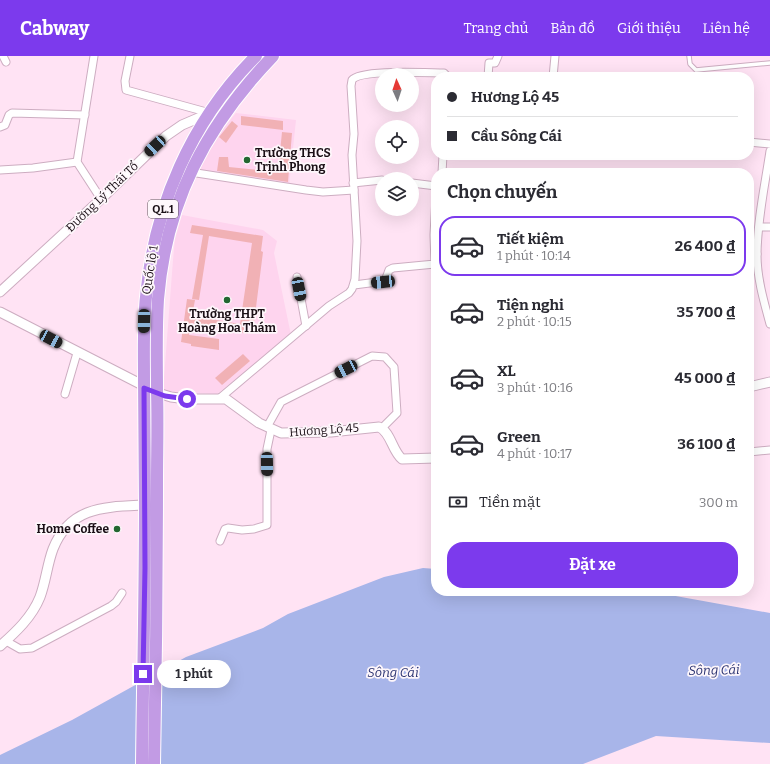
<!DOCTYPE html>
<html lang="vi">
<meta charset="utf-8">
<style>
body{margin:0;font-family:Bitter,serif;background:#f2f2f3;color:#2b2b33;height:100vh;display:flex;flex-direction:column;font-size:15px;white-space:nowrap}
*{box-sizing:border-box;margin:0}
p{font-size:13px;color:#7c7c81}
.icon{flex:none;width:22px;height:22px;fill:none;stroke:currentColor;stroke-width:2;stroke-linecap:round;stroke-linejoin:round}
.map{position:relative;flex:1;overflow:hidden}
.panel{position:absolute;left:431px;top:112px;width:323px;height:428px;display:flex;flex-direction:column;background:#fff;border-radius:16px;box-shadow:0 4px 16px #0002}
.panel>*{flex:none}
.top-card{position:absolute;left:431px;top:16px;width:323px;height:88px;border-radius:16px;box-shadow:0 4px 16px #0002;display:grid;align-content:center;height:88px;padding:0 16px;background:#fff}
.needle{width:26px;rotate:357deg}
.buttons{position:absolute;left:375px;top:12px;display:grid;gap:8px}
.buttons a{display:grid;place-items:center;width:44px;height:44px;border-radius:50%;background:#fff;box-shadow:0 4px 16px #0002;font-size:20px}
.end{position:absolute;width:18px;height:18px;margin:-9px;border:5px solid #7c3aed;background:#fff;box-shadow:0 0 0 2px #fff}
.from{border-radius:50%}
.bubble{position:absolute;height:28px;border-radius:14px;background:#fff;box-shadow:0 4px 16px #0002;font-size:13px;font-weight:700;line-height:28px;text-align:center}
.car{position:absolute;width:12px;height:24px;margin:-12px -6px;border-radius:5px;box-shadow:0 0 3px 1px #0007;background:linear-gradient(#222 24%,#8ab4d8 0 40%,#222 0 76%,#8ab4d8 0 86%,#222 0)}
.top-card b{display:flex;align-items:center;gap:14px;height:38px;font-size:15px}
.top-card b+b{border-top:1px solid #e1e1e2}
.top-card i{width:10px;height:10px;background:#2b2b33}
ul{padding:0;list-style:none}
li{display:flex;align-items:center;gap:12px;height:60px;margin:0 8px 6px;padding:0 8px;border:2px solid transparent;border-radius:16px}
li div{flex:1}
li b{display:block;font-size:15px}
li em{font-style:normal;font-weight:700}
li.selected{border-color:#7c3aed}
li>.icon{width:36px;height:36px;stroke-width:1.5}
h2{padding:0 16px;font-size:18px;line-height:48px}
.pay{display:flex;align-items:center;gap:10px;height:44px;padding:0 16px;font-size:15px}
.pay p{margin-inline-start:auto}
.cta{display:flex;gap:8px;margin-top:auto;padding:8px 16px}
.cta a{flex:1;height:46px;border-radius:16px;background:#7c3aed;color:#fff;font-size:16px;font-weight:700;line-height:46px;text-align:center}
header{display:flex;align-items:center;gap:24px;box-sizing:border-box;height:56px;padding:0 20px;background:#7c3aed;color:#fff}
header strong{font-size:19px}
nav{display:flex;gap:22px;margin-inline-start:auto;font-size:14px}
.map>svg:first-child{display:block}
</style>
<header>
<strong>Cabway</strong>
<nav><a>Trang chủ</a><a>Bản đồ</a><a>Giới thiệu</a><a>Liên hệ</a></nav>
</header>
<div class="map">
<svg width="770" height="708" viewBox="0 0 770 708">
<rect width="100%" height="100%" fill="#ffe3f4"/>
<g fill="#fed4ee">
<polygon points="236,57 296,64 289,130 200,115 206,93"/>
<polygon points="182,159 263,174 277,185 274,197 291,279 217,338 163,335 173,204 175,183"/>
</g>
<polygon fill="#a8b5e9" points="423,512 436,513 436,535 648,535 770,557 770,687 656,680 583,708 0,708 0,699 72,664 186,601 263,572 288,558 384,521"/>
<g fill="#f1b1b5">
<polygon points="241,60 283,65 283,74 241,69"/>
<polygon points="232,65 238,70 226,87 219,81"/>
<polygon points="282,76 292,77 288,126 217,115 219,101 228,101 229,111 278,116"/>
<polygon points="192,169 263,180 261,195 263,196 254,267 249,267 248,278 191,267 189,279 219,283 219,294 191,290 191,288 181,286 187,243 195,244 192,260 240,268 252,187 209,180 199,244 192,243 203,179 190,177"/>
<polygon points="243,298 250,305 222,329 215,322"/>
</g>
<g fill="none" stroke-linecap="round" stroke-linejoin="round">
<defs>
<polyline id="service" points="689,0 690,8 696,14 770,7"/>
<g id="minor">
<polyline points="3,0 6,6"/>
<polyline points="94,0 77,106 101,143"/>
<polyline points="130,0 125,25 126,34 210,57"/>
<polyline points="488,21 489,7 495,7 498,0"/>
<polyline points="553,21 555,0"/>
<polyline points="0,71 5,69 9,59 12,57 85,59"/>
<polyline points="749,86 770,88"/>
<path d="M770,95C765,129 757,165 757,199C757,222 764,246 770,268"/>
<polyline points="0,114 33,112 77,106"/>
<polyline points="190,116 306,134 323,136 354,134"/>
<polyline points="442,117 443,99"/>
<polyline points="353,127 382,124"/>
<polyline points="412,127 436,130"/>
<polyline points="760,171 770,171"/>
<polyline points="749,199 757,198"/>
<polyline points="297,221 306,270"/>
<polyline points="354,229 385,225 389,214 393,212 435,208 434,179 436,141"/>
<polyline points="65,338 77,297"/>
<path d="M220,342L329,250L349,237L352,233L355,223L357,185L352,99L354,78L351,30L352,24C360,13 428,17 444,17L448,21"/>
<polyline points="267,371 281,346 372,300 385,301 394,311 397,357 382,372"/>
<polyline points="749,396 770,394"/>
<polyline points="220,485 225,473 228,472 242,474 254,473 267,469 267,393 271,374"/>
<polyline points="6,585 20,593 32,592 111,550 116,546 122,537"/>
</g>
<g id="tertiary">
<polyline points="0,236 101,143 166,80 182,69 210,57"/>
<path d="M0,256L158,337L171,341L187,343H226L259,367L281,377L331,376L379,371C391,376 392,395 402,403L436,402"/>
<polyline points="749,331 770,326"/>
<path d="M0,590C16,576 32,561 40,541C46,525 47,509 53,493C70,450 105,451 145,449"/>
</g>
<g id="trunk">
<path d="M142,708C143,622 145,535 145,449C145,407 144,365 144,323C144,296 143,268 146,241C154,151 191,65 256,0"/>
<path d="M154,708C156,614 157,520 157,425C157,396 158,366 157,336C157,305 156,274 158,243C166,145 206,70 273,0"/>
</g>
</defs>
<use href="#service" stroke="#cdadc1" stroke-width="5.5"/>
<use href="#minor" stroke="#cdadc1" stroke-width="9"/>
<use href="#tertiary" stroke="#cdadc1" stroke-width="11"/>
<use href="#trunk" stroke="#fff" stroke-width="14"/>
<use href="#service" stroke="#fff" stroke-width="3.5"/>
<use href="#minor" stroke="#fff" stroke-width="7"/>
<use href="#tertiary" stroke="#fff" stroke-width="9"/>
<use href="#trunk" stroke="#c29be4" stroke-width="12"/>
</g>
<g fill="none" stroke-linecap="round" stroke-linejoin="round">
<polyline stroke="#7c3aed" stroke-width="5" points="143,618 145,512 144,332 165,340 187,343"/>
</g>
<g fill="#236630" stroke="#fef7fb" stroke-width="1.5">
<circle cx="247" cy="104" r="4"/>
<circle cx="227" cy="244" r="4"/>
<circle cx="117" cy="473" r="4"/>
</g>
<g text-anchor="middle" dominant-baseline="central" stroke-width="3.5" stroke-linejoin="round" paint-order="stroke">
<rect fill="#fef7fb" stroke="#5e555b" stroke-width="1" x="148" y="144" width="30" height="18" rx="3"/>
<g font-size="11" font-weight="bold" fill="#1a0f16">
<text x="163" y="153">QL.1</text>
</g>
<g font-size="12" font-weight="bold" fill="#1a0f16" stroke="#fef7fb" text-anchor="start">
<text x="255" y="97">Trường THCS<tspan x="255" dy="14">Trịnh Phong</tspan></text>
<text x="227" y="258" text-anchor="middle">Trường THPT<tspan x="227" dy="14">Hoàng Hoa Thám</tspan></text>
<text x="109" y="473" text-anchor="end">Home Coffee</text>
</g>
<g font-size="12" fill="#1a0f16" stroke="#fef7fb">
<text transform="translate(102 141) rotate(-44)">Đường Lý Thái Tổ</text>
<text transform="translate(150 214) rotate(-81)">Quốc lộ 1</text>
<text transform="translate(324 374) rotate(-4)">Hương Lộ 45</text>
</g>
<g font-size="13" font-style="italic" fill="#2c3472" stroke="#fef7fb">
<text transform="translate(714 614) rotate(-1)">Sông Cái</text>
<text x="393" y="616">Sông Cái</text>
</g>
</g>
</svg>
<div class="buttons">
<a><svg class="needle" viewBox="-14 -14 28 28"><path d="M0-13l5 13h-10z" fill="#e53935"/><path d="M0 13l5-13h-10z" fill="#7c7c81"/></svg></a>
<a><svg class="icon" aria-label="locate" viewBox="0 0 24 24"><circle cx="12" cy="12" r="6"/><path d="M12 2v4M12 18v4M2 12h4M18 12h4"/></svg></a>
<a><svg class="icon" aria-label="layers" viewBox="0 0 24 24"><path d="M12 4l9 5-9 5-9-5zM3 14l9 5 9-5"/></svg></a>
</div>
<i class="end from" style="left:187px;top:343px"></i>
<i class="end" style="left:143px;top:618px"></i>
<div class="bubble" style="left:157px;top:604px;width:74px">1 phút</div>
<i class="car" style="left:155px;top:90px;rotate:227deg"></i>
<i class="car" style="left:383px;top:226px;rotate:264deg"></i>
<i class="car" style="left:299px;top:233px;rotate:169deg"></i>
<i class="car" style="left:144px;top:265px;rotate:181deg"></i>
<i class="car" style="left:51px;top:283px;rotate:118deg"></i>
<i class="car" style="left:346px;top:313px;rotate:243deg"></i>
<i class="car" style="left:267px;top:408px;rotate:179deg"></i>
<div class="top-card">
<b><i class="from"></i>Hương Lộ 45</b>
<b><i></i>Cầu Sông Cái</b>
</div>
<section class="panel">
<h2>Chọn chuyến</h2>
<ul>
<li class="selected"><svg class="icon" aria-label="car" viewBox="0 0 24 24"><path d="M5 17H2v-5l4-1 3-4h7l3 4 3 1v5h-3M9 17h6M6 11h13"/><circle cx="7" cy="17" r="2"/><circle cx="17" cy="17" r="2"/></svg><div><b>Tiết kiệm</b><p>1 phút · 10:14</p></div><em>26 400 ₫</em></li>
<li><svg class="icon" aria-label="car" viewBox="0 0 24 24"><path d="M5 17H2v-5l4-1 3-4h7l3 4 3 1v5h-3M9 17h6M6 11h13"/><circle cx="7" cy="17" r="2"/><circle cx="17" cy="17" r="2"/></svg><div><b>Tiện nghi</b><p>2 phút · 10:15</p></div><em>35 700 ₫</em></li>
<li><svg class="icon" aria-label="car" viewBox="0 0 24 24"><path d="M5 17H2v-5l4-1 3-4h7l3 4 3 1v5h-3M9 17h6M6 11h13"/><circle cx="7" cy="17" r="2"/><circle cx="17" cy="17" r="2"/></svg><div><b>XL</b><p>3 phút · 10:16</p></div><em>45 000 ₫</em></li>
<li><svg class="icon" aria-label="car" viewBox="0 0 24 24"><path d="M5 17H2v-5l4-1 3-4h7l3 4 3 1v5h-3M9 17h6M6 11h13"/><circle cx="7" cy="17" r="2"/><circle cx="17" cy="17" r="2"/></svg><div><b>Green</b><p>4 phút · 10:17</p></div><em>36 100 ₫</em></li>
</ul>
<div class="pay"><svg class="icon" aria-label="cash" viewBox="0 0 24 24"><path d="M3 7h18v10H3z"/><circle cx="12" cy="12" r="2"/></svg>Tiền mặt<p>300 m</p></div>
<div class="cta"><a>Đặt xe</a></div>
</section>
</div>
